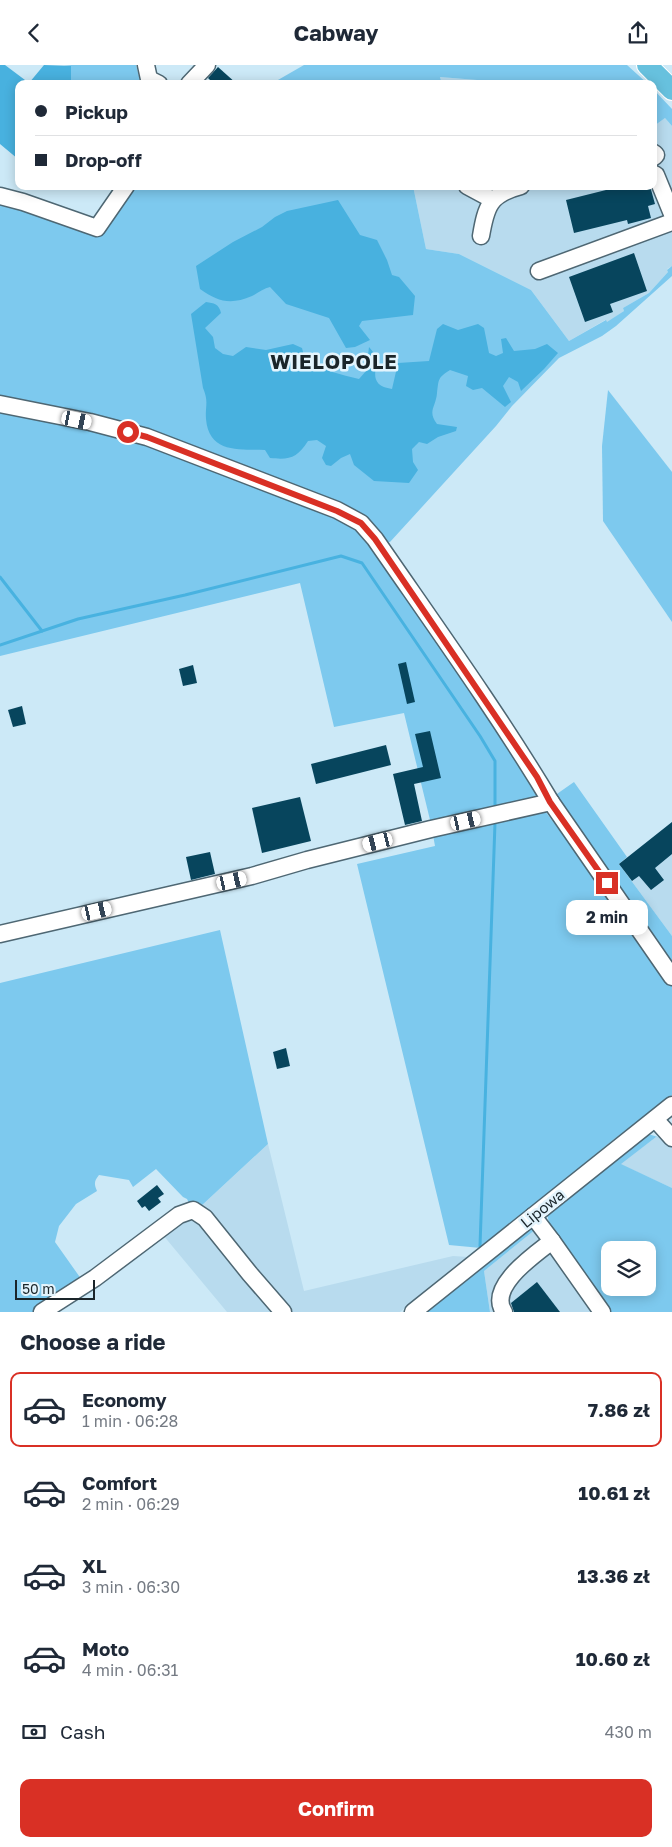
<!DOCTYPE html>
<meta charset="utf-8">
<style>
body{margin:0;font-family:"Golos Text",sans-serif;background:#f2f2f3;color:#1f2937;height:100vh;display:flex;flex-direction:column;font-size:19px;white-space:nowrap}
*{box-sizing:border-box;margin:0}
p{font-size:16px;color:#747a83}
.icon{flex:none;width:28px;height:28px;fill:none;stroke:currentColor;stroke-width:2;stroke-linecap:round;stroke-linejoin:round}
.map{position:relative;height:1247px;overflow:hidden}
.details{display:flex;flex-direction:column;background:#fff;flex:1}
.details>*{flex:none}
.hud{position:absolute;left:15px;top:15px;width:642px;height:110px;border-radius:10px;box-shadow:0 2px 12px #0003;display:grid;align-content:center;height:110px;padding:0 20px;background:#fff}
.tools{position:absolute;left:601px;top:1176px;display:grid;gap:10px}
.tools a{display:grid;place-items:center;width:55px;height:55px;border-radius:10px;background:#fff;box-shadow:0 2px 12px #0003;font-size:25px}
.scale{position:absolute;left:15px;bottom:12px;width:80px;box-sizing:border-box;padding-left:5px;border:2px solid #1a252a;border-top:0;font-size:14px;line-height:18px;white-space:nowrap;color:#1a252a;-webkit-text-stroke:4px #e3f4fd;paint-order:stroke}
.end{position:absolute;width:22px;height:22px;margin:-11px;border:6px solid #d93025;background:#fff;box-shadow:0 0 0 2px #fff}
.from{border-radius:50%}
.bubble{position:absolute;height:35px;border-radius:10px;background:#fff;box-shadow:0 2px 12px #0003;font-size:16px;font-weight:700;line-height:35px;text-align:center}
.car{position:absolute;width:15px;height:30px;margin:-15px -8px;border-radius:6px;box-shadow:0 0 4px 1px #0007;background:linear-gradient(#fff 24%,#345 0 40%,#fff 0 76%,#345 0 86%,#fff 0)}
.hud b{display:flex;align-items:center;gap:18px;height:48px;font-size:19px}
.hud b+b{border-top:1px solid #e0e1e3}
.hud i{width:12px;height:12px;background:#1f2937}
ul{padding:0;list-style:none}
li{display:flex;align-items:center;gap:15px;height:75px;margin:0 10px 8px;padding:0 10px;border:2px solid transparent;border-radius:10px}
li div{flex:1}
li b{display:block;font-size:19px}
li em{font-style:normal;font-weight:700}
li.on{border-color:#d93025}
li>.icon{width:45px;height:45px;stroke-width:1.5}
h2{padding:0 20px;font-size:22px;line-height:60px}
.pay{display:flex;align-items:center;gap:12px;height:55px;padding:0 20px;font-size:19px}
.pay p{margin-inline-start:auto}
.primary-button{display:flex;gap:10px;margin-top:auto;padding:10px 20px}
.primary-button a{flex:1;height:58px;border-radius:10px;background:#d93025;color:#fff;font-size:20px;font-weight:700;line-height:58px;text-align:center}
header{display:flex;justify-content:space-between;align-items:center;height:65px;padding:0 20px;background:#fff;font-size:22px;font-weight:700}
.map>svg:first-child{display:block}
</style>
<header><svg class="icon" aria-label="back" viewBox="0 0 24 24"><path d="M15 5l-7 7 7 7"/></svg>Cabway<svg class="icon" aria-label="share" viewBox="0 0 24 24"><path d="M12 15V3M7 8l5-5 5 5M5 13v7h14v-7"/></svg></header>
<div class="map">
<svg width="672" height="1247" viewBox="0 0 672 1247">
<rect width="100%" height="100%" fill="#cce9f7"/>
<g fill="#b8dbee">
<polygon points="440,12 477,15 479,19 442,19"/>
<polygon points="665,53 672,61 672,201 667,204 668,207 649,228 623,243 624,246 607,258 605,255 569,276 531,225 459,189 426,184 413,121 654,121 654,61"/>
<polygon points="672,757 672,871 619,799"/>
<polygon points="672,1063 672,1123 620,1099 656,1072 661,1073"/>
<polygon points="268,1079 304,1226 453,1191 468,1192 400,1247 227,1247 163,1170 200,1142"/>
<polygon points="536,1164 608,1247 490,1247 484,1206"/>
</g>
<g fill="#7dc9ee" fill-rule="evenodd">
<polygon points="64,0 136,0 141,19 71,19 71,1"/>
<polygon points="304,0 627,0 648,19 479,19 477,15 440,12 442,19 271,19"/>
<polygon points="654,25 672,44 672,61 665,53 654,61"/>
<polygon points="133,121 413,121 426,184 459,189 531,225 569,276 606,255 607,257 624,246 623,243 649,228 668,207 667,205 672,201 672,211 616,261 602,271 559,293 512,341 496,361 390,477 381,477 362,455 187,382 0,332 0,137 102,166"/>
<polygon points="608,325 672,407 672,557 603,456 602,381"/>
<polygon points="0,344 149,377 361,464 546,735 431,759 404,648 334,662 300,518 0,591"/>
<polygon points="574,717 627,792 619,799 672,871 672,906 554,731"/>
<polygon points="545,746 647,881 672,921 672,1030 613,1075 481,1183 449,1180 357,799 435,781 433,770"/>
<path d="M220,865L268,1079L200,1142L193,1136L189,1138L187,1134L183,1132L156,1104L133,1122L129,1115L99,1110C94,1116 94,1119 97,1126L76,1139L59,1161L55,1177L84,1218L37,1247H0V918Z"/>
<path d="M645,1068L661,1073L656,1072L621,1099L672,1123V1247H608L550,1165L547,1147ZM610,1185H648V1222H610Z"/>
<polygon points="530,1160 536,1164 484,1206 490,1247 423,1247"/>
</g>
<g fill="#48b1df">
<polygon points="0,0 5,0 29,18 44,0 71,1 71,19 19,19 18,94 0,79"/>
<path d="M338,135L360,170L377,175L387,195L392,210L399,212L415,231L413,250L362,256L359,261L370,275L355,282L346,283L329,253L286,239L270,222C264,223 258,228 252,231C231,240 218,237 200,224L196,201L233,177L262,162L275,152L287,146Z"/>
<path d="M206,237C214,238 219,239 221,248L205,263L213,272L215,283L223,289L233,291L246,282L266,285L293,279L302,283L306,299C324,304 341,310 359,314L366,306L369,282L378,293C374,309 371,321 392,324L398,298L429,296L437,264L443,259L458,265L478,259L484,263L489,288L496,291L503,288L501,274L506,273L514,286L535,284L547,279L558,288L544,304L521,326L518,317L509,312L503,321L511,337L505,342L482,323L473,325L466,321L468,311L450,305C437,313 439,315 437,328C436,342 427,346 437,359L457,362L456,366L438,372L427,379L419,377L412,384L413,397L418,405L409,418L374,416L354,400L350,389L341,393L331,401L326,400L322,393L326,381L317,375L308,376C297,393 290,395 270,393L265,385C240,384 209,389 206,354C205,341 209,337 203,323L191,249Z"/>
</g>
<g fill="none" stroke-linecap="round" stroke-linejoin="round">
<g stroke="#48b2e0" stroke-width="3">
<polyline points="0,512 42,566"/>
<polyline points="0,580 78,554 185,530 341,491 362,498 480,671 495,696 495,740"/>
<polyline points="480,1181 495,758"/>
</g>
</g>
<g fill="#07455d">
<polygon points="218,2 237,19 214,19 208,13"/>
<polygon points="622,121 650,121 655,139 648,141 651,153 628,159 627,155 574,168 566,135"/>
<polygon points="634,188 647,226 610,239 613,247 585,257 569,212"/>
<polygon points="406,597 415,637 407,639 398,599"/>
<polygon points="193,600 197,618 183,621 179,604"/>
<polygon points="22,641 26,659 13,662 8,645"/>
<polygon points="430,666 441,713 414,719 422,756 405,760 393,709 423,702 415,669"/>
<polygon points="386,680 391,700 316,719 311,699"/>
<polygon points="300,732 311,776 262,788 252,743"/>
<polygon points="672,757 672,789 655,803 664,815 651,825 639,811 632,816 619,799"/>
<polygon points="210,787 215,809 191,815 186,792"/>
<polygon points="286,983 290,1001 277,1004 273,987"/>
<polygon points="157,1120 164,1129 158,1133 161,1137 149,1146 145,1141 142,1143 137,1136"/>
<polygon points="537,1217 560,1247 514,1247 511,1238"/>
</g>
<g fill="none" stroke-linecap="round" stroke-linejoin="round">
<defs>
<g id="minor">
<polyline points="146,0 149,14 159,19"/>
<polyline points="189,19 207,0"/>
<polyline points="654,88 656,90 654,92"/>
<polyline points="654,109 656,110 672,149"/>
<polyline points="467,121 493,135"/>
<polyline points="0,131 23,137 97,163 126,121"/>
<path d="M481,171C486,141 490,129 521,121"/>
<polyline points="539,206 672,157"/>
<path d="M0,339L90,357L147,372L337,445L361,458L375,474C435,561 497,647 551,737"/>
<polyline points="0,869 252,811 307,795 431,764 551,737 672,912"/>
<polyline points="655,1054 672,1073"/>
<polyline points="533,1151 552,1176"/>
<polyline points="42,1247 95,1213 179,1150 193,1145 205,1153 250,1209 283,1247"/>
<polyline points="413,1247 672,1040"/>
<path d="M504,1247C487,1222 534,1190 552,1176L602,1247"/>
</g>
<polyline id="major" points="647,0 672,25"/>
</defs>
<use href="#minor" stroke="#4e6773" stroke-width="19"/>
<use href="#major" stroke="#fff" stroke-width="22"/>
<use href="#minor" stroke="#fff" stroke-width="16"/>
<use href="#major" stroke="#67c1de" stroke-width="20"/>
</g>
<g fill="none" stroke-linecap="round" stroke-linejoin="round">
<polyline stroke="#d93025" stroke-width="6" points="128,367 147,372 337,446 361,458 375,474 537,712 550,737 607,818"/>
</g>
<g text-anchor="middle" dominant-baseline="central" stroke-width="5" stroke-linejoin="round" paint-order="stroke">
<g font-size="15" fill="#1a252a" stroke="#e3f4fd">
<text transform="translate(542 1143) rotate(-39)">Lipowa</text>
</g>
<g font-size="20" font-weight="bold" letter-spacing="1" fill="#1a252a" stroke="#e3f4fd">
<text x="334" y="296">WIELOPOLE</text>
</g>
</g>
</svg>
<div class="tools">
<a><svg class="icon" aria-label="layers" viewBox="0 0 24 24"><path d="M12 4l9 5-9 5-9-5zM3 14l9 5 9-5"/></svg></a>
</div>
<div class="scale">50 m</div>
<i class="end from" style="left:128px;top:367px"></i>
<i class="end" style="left:607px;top:818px"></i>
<div class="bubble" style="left:566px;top:835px;width:82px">2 min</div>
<i class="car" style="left:77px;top:355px;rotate:102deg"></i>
<i class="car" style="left:466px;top:756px;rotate:77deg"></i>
<i class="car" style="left:378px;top:777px;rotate:256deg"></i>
<i class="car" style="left:232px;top:816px;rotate:77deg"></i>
<i class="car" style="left:97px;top:846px;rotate:77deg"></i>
<div class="hud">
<b><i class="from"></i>Pickup</b>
<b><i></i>Drop-off</b>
</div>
</div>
<section class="details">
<h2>Choose a ride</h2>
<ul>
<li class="on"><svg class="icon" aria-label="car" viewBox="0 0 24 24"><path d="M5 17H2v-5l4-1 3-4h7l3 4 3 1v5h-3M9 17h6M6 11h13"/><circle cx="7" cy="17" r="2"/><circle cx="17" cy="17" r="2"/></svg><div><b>Economy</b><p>1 min · 06:28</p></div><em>7.86 zł</em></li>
<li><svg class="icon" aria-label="car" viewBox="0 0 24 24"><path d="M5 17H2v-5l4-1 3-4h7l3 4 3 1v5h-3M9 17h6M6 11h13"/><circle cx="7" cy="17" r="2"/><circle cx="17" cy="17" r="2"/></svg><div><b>Comfort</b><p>2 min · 06:29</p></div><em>10.61 zł</em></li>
<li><svg class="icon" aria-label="car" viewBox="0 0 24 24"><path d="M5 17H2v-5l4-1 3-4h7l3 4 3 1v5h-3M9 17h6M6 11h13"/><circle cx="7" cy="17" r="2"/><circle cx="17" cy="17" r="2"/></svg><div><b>XL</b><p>3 min · 06:30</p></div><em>13.36 zł</em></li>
<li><svg class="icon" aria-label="car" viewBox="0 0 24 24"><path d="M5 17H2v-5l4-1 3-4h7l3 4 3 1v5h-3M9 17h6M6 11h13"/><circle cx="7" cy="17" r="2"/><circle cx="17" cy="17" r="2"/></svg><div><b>Moto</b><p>4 min · 06:31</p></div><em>10.60 zł</em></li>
</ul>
<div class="pay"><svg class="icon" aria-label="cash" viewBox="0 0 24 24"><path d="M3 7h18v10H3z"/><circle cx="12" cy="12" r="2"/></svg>Cash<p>430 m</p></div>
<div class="primary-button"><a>Confirm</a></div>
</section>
